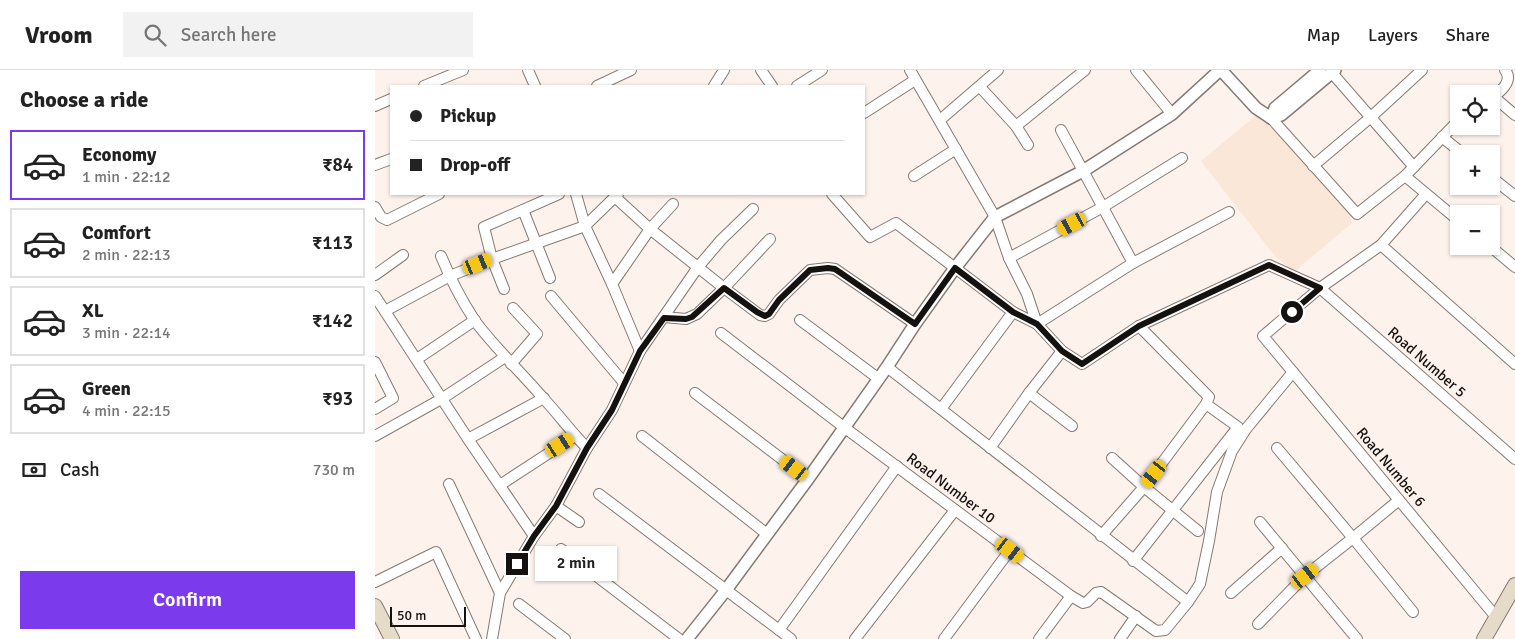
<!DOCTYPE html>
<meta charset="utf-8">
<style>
body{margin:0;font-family:Signika,sans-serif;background:#f2f2f2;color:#222;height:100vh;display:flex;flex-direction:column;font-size:19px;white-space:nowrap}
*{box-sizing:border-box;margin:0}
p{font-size:16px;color:#767676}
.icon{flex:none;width:28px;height:28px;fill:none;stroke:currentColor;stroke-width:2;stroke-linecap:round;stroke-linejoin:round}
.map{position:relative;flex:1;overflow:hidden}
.panel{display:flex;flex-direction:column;background:#fff;width:375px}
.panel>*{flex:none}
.top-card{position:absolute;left:15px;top:15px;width:475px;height:110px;border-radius:0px;box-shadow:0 1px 4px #0004;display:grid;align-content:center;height:110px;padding:0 20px;background:#fff}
.controls{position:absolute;left:1075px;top:15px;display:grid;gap:10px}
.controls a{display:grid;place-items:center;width:50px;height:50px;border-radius:0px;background:#fff;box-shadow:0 1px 4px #0004;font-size:25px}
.scale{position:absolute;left:15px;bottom:12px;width:76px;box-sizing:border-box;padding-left:5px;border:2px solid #15110f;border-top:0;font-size:14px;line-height:18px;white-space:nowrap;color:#15110f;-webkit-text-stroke:4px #fef2ec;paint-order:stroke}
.end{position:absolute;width:22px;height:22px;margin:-11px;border:6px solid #15110f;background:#fff;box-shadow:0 0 0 2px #fff}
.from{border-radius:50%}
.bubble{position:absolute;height:35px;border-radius:0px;background:#fff;box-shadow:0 1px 4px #0004;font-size:16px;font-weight:600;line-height:35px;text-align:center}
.car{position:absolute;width:15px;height:30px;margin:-15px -8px;border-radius:6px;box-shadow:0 0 4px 1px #0007;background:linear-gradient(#f5c518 24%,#345 0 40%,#f5c518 0 76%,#345 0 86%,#f5c518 0)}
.top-card b{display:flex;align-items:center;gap:18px;height:48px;font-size:19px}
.top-card b+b{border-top:1px solid #e0e0e0}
.top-card i{width:12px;height:12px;background:#222}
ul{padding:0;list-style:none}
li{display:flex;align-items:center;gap:15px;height:70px;margin:0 10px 8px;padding:0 10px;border:2px solid #e0e0e0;border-radius:0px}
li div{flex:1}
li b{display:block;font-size:19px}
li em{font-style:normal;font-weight:600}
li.active{border-color:#7c3aed}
li>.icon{width:45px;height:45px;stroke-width:1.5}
h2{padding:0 20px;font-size:22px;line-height:60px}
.pay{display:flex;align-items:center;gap:12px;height:55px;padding:0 20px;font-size:19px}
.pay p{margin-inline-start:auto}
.primary-button{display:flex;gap:10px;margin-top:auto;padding:10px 20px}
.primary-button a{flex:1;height:58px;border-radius:0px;background:#7c3aed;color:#fff;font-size:20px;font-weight:600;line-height:58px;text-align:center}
header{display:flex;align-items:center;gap:30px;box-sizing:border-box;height:70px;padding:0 25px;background:#fff;border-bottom:1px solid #e0e0e0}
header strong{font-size:24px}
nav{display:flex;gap:28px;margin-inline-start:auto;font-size:18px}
.search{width:350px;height:45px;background:#f2f2f2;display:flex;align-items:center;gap:12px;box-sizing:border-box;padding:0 18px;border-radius:0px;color:#767676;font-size:19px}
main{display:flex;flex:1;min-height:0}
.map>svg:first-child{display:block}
</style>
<header>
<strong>Vroom</strong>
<div class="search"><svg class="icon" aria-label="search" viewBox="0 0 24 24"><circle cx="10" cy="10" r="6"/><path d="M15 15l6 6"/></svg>Search here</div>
<nav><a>Map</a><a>Layers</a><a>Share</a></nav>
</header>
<main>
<section class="panel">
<h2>Choose a ride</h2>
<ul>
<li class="active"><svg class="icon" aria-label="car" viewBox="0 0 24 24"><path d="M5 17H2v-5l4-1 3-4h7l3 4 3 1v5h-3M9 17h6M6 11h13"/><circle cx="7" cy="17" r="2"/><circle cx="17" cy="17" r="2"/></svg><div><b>Economy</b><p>1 min · 22:12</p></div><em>₹84</em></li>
<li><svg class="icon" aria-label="car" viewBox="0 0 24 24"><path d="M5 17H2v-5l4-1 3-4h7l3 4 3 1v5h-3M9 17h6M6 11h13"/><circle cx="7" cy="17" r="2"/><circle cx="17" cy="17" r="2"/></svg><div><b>Comfort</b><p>2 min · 22:13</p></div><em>₹113</em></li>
<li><svg class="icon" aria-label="car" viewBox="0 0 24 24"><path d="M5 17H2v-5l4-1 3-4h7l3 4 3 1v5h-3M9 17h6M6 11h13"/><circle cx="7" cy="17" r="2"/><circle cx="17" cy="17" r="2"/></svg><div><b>XL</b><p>3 min · 22:14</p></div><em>₹142</em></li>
<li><svg class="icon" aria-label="car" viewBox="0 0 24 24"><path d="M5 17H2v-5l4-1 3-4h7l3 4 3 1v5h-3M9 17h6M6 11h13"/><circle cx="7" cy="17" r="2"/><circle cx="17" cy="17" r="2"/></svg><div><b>Green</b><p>4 min · 22:15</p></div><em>₹93</em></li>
</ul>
<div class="pay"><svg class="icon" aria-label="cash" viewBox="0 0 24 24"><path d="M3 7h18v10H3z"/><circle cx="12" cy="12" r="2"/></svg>Cash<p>730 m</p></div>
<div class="primary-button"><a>Confirm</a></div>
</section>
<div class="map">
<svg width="1140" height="569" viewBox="0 0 1140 569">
<rect width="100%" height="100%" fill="#fef2ec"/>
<polygon fill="#fae7d7" points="880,46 894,49 975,145 977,153 919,202 899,185 826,91"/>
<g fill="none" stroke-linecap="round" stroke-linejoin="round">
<defs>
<g id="minor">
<polyline points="153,0 160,16"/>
<polyline points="386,0 397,16"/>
<polyline points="535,0 620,147 634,188 652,224 662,254 758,193 854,142"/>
<polyline points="761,0 797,44"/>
<polyline points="957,3 1039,97"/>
<polyline points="49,16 88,0"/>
<polyline points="222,16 256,0"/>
<polyline points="339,16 349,0"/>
<polyline points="422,16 447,0"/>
<polyline points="605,17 641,56 653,75"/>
<polyline points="1119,27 1140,45"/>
<path d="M1116,29C1125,22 1139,11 1130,0"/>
<polyline points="0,36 16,29"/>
<polyline points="489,43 540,10"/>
<polyline points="896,48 982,144 1030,106 1084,50"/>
<polyline points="565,50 623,0"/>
<polyline points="641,56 710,0"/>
<polyline points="686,60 758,193"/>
<polyline points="1067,67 1088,84"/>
<polyline points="0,95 16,89"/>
<polyline points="938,96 996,47 1047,0"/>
<polyline points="539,106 581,79"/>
<polyline points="1030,106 1084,151"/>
<polyline points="1116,107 1140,126"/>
<polyline points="201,124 210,156 237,214 265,281"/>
<polyline points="457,124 495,167 521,153 638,242 662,254 687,281 707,294 764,256 894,195 945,218 1140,389"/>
<polyline points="1051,124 1006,175 945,218 888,266 1121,547"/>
<polyline points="240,127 275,159 349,218 385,245 390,246 394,244 404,230 435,200 453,198 460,199 540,254"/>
<polyline points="0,137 6,147 12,150 64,124"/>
<polyline points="148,140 175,208"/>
<polyline points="1006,175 1140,294"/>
<polyline points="1115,176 1140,197"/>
<path d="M66,186C75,208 87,231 100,251C121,279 146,302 169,329C184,345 197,363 212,378"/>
<polyline points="634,188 728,137 807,88"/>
<polyline points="0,205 28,185"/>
<polyline points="237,214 275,159 298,134"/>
<polyline points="129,219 117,189 109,157 184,124"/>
<polyline points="0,226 93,369 159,466"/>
<polyline points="176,226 249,313"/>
<polyline points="10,241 75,206 117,189 210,156 243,124"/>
<polyline points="289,247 311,249 322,244 349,218 395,169"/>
<polyline points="425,250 504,309"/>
<polyline points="346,263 470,358 696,526 708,533 712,532 721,523 726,522 781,561 790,560 813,532 825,514 834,471 842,422 857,381 871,359 918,302"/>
<polyline points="42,289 100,250"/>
<polyline points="0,292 18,328 0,339"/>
<polyline points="136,294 162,264 138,238"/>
<polyline points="512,297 813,532"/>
<polyline points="320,323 433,409"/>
<polyline points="654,323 697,356"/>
<polyline points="566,339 638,242"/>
<polyline points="0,366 68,328 130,287"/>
<polyline points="267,366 392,464"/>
<polyline points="93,369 169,328"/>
<polyline points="615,378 654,323 687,281"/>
<polyline points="902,378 978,468 1038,542"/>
<polyline points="737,388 769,417 823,461"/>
<polyline points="74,414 125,523"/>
<polyline points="125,415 200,366"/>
<polyline points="224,424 416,569"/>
<polyline points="181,436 204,452"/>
<polyline points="885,452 982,569"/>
<polyline points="726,466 769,417 831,334 834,327 764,256"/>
<polyline points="186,479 304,569"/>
<polyline points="758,491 863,357 831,334"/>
<polyline points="0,512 61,482 101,569"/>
<polyline points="856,523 907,478"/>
<polyline points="144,534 190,569"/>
<polyline points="883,554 930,506 978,468 1024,430"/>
<polyline points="404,560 522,396"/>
<polyline points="117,569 125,523 159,466 181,436 212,378 237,340 265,281 323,197 346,170 378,139"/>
<polyline points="480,569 580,440"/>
<polyline points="569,569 635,480"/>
<polyline points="664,569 696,526"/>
<polyline points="745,569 761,546"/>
</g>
<g id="tertiary">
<polyline points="846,0 881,38 896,48"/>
<polyline points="896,48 906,45 960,0"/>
<polyline points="896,48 900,38 945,0"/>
<polyline points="312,569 351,520 433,409 512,297 540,254 580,198 620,147 708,101 797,44 845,0"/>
</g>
<g id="secondary">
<polyline points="0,536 17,569"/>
<polyline points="1109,569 1140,515"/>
</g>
</defs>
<use href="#minor" stroke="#847a74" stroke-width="12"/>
<use href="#tertiary" stroke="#847a74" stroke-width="14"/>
<use href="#secondary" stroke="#847a74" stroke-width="16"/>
<use href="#minor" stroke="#fff" stroke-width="10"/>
<use href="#tertiary" stroke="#fff" stroke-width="11"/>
<use href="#secondary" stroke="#e6dac8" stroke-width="14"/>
</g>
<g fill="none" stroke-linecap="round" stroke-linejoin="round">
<polyline stroke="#15110f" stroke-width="6" points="142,494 159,466 181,436 212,378 237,340 265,281 289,248 311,249 317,247 349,218 382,242 390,246 394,244 404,230 435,200 453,198 460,199 540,254 580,198 638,242 662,254 687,281 707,294 764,256 894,195 945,218 917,242"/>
</g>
<g text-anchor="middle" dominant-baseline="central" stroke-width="5" stroke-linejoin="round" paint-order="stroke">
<g font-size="15" fill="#15110f" stroke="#fef2ec">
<text transform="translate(1052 292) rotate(41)">Road Number 5</text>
<text transform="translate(1016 397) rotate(50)">Road Number 6</text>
<text transform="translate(576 418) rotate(37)">Road Number 10</text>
</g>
</g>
</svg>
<div class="controls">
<a><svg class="icon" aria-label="locate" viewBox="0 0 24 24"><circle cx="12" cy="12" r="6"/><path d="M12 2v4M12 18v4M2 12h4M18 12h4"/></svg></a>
<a>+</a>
<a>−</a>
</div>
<div class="scale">50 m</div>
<i class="end from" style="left:917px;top:242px"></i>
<i class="end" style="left:142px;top:494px"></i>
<div class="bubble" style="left:160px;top:476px;width:82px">2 min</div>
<i class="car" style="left:697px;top:154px;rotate:242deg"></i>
<i class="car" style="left:103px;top:194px;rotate:68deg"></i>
<i class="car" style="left:185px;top:375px;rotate:57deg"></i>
<i class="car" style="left:419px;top:398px;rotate:307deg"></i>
<i class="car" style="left:779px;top:404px;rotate:217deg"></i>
<i class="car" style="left:635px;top:480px;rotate:127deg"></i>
<i class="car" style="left:930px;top:506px;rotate:52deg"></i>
<div class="top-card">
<b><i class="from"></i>Pickup</b>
<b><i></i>Drop-off</b>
</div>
</div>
</main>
